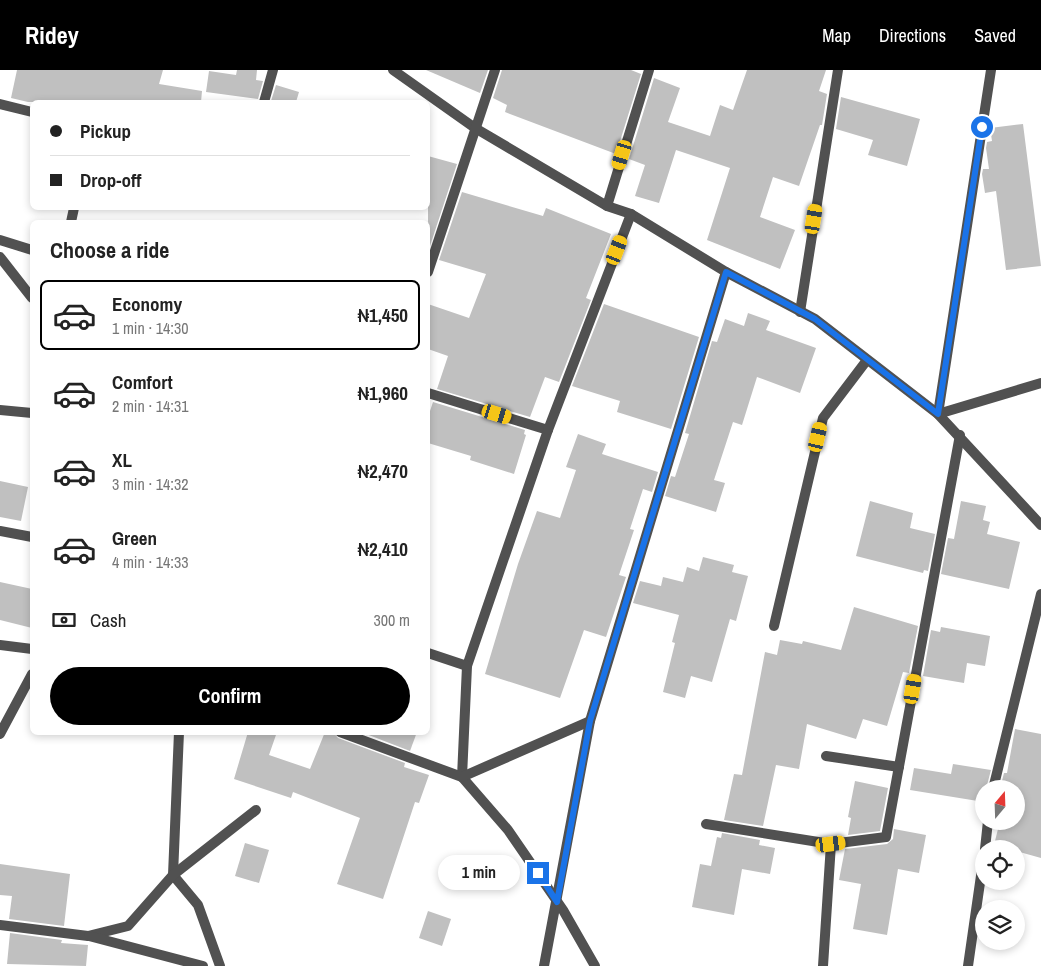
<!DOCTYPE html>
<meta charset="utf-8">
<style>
body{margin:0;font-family:"Archivo Narrow",sans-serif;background:#f2f2f2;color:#222;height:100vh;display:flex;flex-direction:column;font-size:19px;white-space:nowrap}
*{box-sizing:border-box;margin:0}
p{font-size:16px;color:#767676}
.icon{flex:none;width:28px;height:28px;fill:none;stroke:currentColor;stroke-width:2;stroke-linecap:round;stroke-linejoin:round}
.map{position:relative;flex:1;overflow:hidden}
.details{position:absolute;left:30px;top:150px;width:400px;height:515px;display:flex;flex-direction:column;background:#fff;border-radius:8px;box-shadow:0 2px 8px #0003}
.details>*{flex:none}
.banner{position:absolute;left:30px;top:30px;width:400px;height:110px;border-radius:8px;box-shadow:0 2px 8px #0003;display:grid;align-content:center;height:110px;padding:0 20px;background:#fff}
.needle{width:32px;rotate:19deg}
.controls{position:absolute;left:975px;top:710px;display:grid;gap:10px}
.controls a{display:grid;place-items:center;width:50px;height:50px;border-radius:50%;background:#fff;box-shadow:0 2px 8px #0003;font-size:25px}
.end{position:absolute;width:22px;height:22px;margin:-11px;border:6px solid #1a73e8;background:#fff;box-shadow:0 0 0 2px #fff}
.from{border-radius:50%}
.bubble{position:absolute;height:35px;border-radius:18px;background:#fff;box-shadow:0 2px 8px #0003;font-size:16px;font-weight:800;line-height:35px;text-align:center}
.car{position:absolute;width:15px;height:30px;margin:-15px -8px;border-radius:6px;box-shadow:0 0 4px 1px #0007;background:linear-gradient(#f5c518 24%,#345 0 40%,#f5c518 0 76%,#345 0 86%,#f5c518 0)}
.banner b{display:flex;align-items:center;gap:18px;height:48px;font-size:19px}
.banner b+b{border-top:1px solid #e0e0e0}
.banner i{width:12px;height:12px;background:#222}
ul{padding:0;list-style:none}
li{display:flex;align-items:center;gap:15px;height:70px;margin:0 10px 8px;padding:0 10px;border:2px solid transparent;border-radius:8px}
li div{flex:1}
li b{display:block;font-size:19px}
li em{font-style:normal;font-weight:800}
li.active{border-color:#000}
li>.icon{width:45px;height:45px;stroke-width:1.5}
h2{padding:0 20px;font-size:22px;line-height:60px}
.pay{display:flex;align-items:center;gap:12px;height:55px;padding:0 20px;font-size:19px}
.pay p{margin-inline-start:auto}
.primary-button{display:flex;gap:10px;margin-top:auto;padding:10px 20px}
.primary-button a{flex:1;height:58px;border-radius:30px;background:#000;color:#fff;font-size:20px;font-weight:800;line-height:58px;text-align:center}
header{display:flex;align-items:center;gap:30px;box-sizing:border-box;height:70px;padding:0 25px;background:#000;color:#fff}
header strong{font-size:24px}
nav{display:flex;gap:28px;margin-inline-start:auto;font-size:18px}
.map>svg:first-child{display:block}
</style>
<header>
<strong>Ridey</strong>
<nav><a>Map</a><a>Directions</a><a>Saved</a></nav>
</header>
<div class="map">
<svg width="1041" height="896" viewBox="0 0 1041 896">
<rect width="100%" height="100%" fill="#fff"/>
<g fill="#c0c0c0">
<polygon points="17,0 163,0 159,14 202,21 201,32 28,32 11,28"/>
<polygon points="237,0 257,0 256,10 263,11 258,29 206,22 209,1 236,5"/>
<polygon points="426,0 488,0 480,23"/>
<polygon points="502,0 631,0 641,4 616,84 505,42 507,35 493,28"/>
<polygon points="747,0 826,0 819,21 827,24 822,55 820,55 799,116 773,107 760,147 795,160 780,199 707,170 730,98 676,80 659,133 635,126 645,95 629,89 654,8 680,18 668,52 710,66 720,35 733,40"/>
<polygon points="276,15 299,22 296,32 271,31"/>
<polygon points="841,27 920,49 907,96 868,85 873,70 836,59"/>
<polygon points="1023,54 1041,196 1006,200 996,121 985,123 982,104 983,99 989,99 986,78 987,72 992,71 990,58"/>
<polygon points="428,86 457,94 428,182"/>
<polygon points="462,122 543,146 546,138 611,164 586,228 591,230 559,312 545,307 530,347 437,319 448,286 428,279 428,234 469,248 486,204 439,190"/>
<polygon points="604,234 699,267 671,359 617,342 620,331 572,316"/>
<polygon points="748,243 770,251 766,260 816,278 800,323 757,307 742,355 733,352 714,410 725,413 716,442 665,426 671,406 675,407 689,364 685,363 712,271 717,272 725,249 744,256"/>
<polygon points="433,332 525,360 524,364 526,365 514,404 470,390 471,386 428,373 428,347"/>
<polygon points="578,364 606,374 602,384 658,402 652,422 643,419 630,459 634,460 619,505 626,507 606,567 584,560 560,628 485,604 518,494 537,441 560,448 576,400 566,397"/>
<polygon points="0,411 28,417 21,451 0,447"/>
<polygon points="870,431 913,443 910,458 935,464 928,501 924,500 923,503 856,486"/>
<polygon points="961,431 986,436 983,450 990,452 987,464 1020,472 1009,519 941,504 948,468 954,469"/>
<polygon points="703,487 734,495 732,502 748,506 736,551 730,549 712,612 691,606 685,628 663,622 675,573 672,572 679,545 633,533 640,511 661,516 663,507 683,512 687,497 699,501"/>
<polygon points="0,512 32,519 32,558 0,550"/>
<polygon points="854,537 918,556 909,603 903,602 887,656 863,649 856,669 807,654 799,699 776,695 763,756 724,750 734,704 742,705 765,582 777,585 780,570 802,574 803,571 841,580"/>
<polygon points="941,557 990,566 985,596 967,593 964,613 923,606 931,560 940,562"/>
<polygon points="1015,659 1041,664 1041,788 1016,781 1016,779 994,775 1000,751 1016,751 1016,719 1000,719 1004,703 1007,703"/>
<polygon points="248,662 277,662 269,685 310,699 325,662 333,662 338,668 405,693 404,697 429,705 419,733 415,732 383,829 337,814 360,748 293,722 291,728 234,709"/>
<polygon points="361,662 417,662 410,681"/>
<polygon points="953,694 991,700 986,719 984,719 984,732 910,720 914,698 951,704"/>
<polygon points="855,711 888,718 880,761 848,765 851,748 848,747"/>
<polygon points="894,759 926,765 919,803 898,799 887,865 853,859 861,814 839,810 845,779 887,774 893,769"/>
<polygon points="722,763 760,770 759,775 775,778 770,804 742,799 734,845 692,837 700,794 711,796 717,767 721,768"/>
<polygon points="245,773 269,780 259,813 235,806"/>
<polygon points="0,794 70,804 64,856 9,849 12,826 0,825"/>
<polygon points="428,841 451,849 442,876 419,868"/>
<polygon points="10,863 62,870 61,873 88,875 86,896 7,894"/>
</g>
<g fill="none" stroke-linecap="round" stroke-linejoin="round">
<g stroke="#515151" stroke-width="10">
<polyline points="393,0 475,58 607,136 631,144 726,202 815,249 938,344 1041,455"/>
<polyline points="991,0 938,344 1041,313"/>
<polyline points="264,32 273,0"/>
<polyline points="0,34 32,42"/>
<polyline points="607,136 649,0"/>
<polyline points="71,152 74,138"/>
<polyline points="0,170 32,180"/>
<polyline points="0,187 32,228"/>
<polyline points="428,202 495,0"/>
<polyline points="800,242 838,0"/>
<polyline points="428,323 548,360 467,596 462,707 508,760 563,840 595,896"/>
<polyline points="0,340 32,343"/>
<polyline points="548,360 631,144"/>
<polyline points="0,461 32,467"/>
<polyline points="774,556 823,348 867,290"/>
<polyline points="0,575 32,579"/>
<polyline points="428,583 467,596"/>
<polyline points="179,662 173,805 198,835 220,896"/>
<polyline points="340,662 462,707 590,651"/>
<polyline points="0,664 32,604"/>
<polyline points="826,686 899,697"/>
<polyline points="993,719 1041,524"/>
<polyline points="706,754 831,774 886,767 960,365"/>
<polyline points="985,779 988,751"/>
<polyline points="0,855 88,866 128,856 173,805 256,740"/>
<polyline points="89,866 203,896"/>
<polyline points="544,896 590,651 726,202"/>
<polyline points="823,896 831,774"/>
<polyline points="968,896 984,785"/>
</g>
</g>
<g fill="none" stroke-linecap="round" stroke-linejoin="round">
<polyline stroke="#1a73e8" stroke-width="6" points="538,803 557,832 590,651 726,202 815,249 938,344 982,57"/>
</g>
</svg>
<div class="controls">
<a><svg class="needle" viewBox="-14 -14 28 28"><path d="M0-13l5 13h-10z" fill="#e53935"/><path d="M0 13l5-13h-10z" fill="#767676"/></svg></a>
<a><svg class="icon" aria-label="locate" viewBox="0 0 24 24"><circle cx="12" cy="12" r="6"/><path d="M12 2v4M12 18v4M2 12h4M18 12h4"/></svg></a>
<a><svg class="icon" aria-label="layers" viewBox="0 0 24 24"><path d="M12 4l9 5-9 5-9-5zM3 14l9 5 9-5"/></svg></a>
</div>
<i class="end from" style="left:982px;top:57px"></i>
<i class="end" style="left:538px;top:803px"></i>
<div class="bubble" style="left:438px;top:785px;width:82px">1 min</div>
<i class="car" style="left:622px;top:85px;rotate:197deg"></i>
<i class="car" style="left:814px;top:149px;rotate:9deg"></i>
<i class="car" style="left:617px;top:180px;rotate:21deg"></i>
<i class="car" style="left:497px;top:344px;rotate:107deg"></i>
<i class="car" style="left:818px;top:367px;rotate:13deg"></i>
<i class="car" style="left:913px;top:619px;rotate:10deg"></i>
<i class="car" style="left:831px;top:774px;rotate:83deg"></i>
<div class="banner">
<b><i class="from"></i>Pickup</b>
<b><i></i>Drop-off</b>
</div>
<section class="details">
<h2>Choose a ride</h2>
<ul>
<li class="active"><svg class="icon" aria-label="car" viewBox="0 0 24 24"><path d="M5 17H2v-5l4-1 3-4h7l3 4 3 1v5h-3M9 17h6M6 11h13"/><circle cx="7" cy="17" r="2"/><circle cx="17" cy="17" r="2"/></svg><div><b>Economy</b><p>1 min · 14:30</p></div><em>₦1,450</em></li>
<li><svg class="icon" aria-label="car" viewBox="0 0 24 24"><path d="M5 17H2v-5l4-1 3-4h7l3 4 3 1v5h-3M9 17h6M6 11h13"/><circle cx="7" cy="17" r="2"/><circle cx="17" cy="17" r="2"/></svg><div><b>Comfort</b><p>2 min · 14:31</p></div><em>₦1,960</em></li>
<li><svg class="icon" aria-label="car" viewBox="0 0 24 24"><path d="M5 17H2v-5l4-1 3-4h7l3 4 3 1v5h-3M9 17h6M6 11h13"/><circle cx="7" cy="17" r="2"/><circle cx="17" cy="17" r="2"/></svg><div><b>XL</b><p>3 min · 14:32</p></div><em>₦2,470</em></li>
<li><svg class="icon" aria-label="car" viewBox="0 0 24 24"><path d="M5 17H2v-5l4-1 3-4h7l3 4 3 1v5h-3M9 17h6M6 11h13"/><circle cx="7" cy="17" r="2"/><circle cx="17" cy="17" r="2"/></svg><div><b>Green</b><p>4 min · 14:33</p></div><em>₦2,410</em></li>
</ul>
<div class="pay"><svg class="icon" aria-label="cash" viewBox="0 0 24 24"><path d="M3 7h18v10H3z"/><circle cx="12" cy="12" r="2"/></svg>Cash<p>300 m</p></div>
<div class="primary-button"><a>Confirm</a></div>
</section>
</div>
